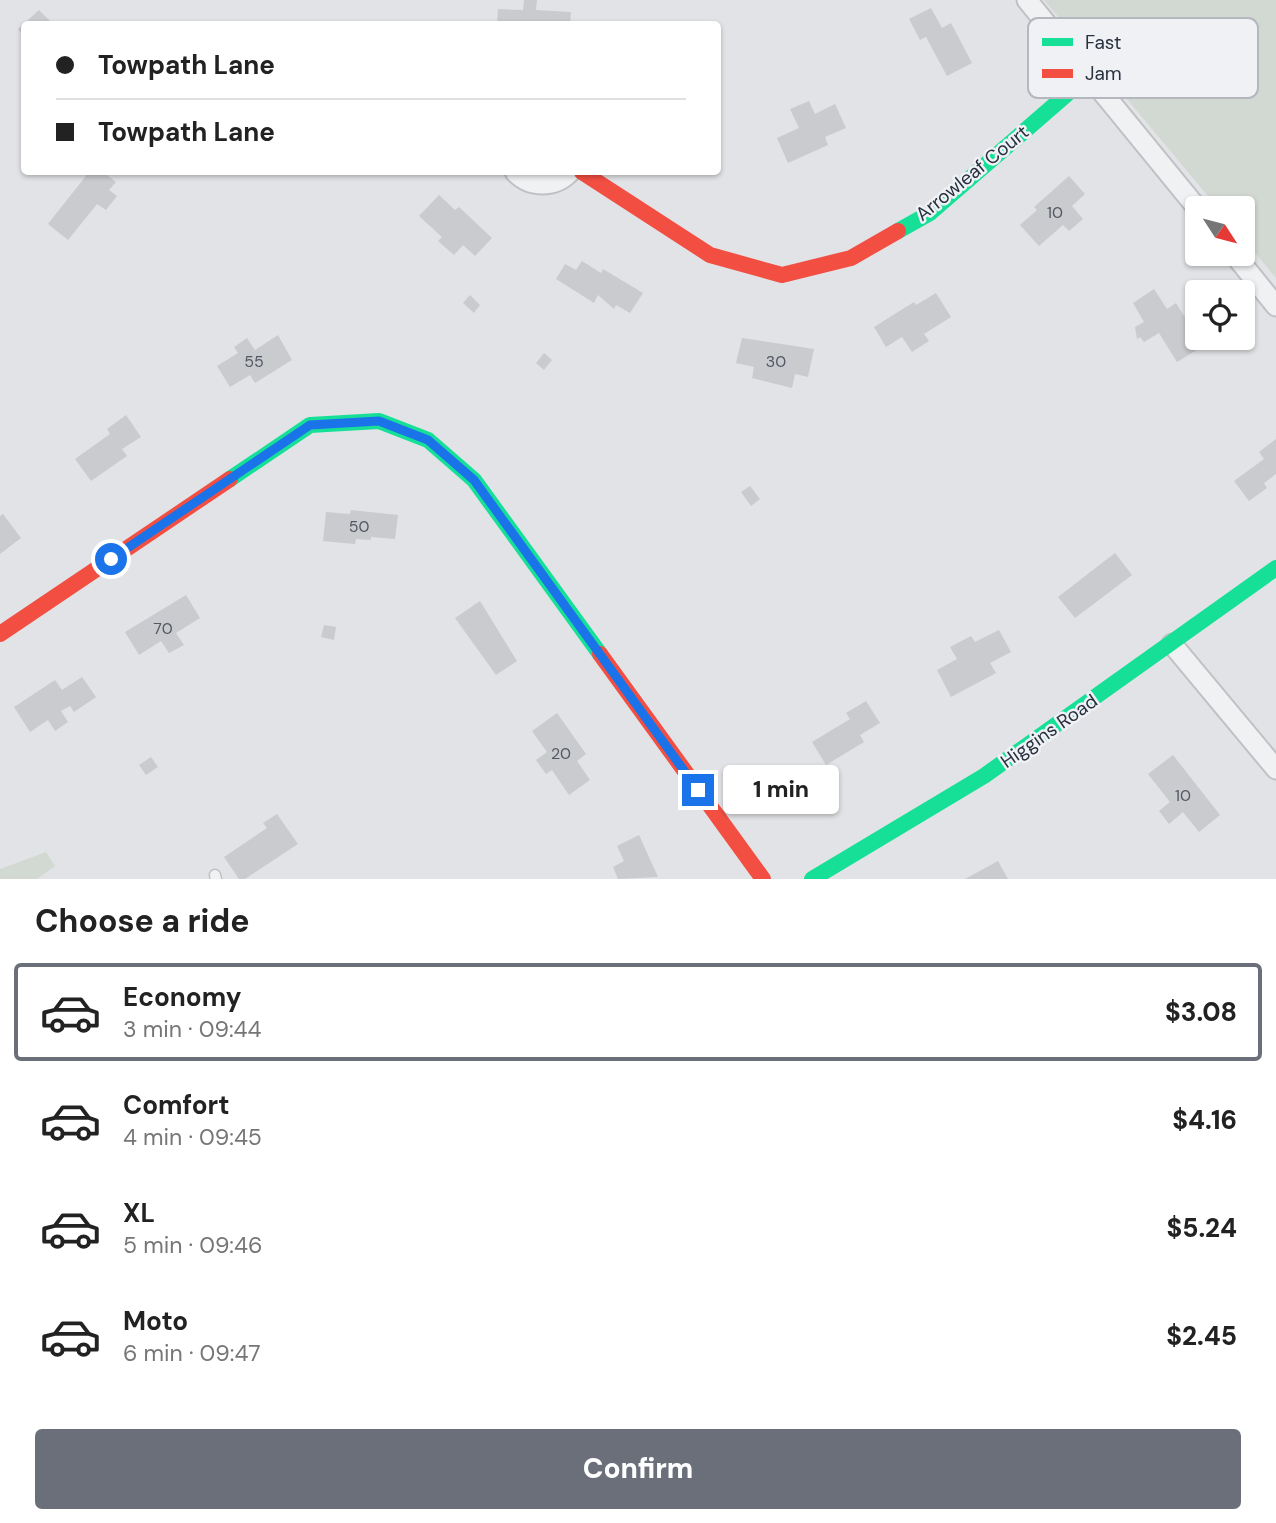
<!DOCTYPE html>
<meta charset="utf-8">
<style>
body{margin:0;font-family:"DM Sans",sans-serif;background:#f2f2f2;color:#222;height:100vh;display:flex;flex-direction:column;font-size:26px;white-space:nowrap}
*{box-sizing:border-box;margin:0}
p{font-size:23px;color:#767676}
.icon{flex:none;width:38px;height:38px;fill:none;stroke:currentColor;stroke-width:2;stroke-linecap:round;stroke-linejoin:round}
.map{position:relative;height:879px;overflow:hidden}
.panel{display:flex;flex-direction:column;background:#fff;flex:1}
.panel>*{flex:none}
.top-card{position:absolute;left:21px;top:21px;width:700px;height:154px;border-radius:7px;box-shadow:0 2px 5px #0004;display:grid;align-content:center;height:154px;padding:0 35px;background:#fff}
.needle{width:46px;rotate:126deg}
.tools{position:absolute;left:1185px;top:196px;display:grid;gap:14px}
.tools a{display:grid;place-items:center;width:70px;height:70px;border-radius:7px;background:#fff;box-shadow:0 2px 5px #0004;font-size:35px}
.end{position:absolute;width:32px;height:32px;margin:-16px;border:9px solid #1a73e8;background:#fff;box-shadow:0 0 0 4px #fff}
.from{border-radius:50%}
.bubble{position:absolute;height:49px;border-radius:7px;background:#fff;box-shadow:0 2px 5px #0004;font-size:23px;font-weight:800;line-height:49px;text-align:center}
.top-card b{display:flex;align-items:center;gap:24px;height:66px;font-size:26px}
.top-card b+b{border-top:2px solid #e0e0e0}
.top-card i{width:18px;height:18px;background:#222}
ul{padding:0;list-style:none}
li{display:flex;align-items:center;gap:21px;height:98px;margin:0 14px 10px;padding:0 21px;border:4px solid transparent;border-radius:7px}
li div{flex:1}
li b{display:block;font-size:26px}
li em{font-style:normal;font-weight:800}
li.on{border-color:#6a6f79}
li>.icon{width:63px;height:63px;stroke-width:1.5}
h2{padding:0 35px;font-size:32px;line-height:84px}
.button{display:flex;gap:14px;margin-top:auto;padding:14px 35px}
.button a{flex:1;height:80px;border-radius:7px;background:#6a6f79;color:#fff;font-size:28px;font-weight:800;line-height:80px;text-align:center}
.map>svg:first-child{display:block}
</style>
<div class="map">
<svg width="1276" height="879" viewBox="0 0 1276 879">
<rect width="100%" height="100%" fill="#e2e3e6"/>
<g fill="#d2d9d2">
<polygon points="1044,0 1276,0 1276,278 1243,238 1242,208 1218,208"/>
<polygon points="46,852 55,866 37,879 0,879 0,869"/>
</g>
<g fill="#cacbce">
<polygon points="524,0 537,0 536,10 571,12 570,24 497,24 498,9 523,10"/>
<polygon points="931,8 942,28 951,23 972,63 947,76 926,37 920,40 909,19"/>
<polygon points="39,10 53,24 24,24 24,36 18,29"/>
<polygon points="809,101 815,114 835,104 846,128 825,137 828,145 788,163 777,138 799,128 790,109"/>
<polygon points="89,172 103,172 116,182 109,190 117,196 106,210 97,204 68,240 48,224"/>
<polygon points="1069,176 1085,194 1072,206 1083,219 1069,231 1063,225 1039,246 1020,225 1037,210 1034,207"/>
<polygon points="439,195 455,210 459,207 492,238 475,256 463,245 454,255 438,241 442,237 419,216"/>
<polygon points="582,261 601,273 603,269 643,293 630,313 616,305 614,309 598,295 594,303 556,279 565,264 576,270"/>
<polygon points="1154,289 1167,309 1176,303 1203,346 1177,362 1159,333 1144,342 1140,337 1137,339 1135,327 1144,322 1133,303"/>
<polygon points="936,293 951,317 924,334 929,341 912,352 902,337 886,347 874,327 914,302 916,305"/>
<polygon points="470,295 480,305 474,313 463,303"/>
<polygon points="278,335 292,360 255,383 250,375 230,387 217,366 238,353 234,347 247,338 255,350"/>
<polygon points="742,338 814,349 808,377 795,374 792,388 752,378 754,367 736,363"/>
<polygon points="544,353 552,360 544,370 536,363"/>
<polygon points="126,415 141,437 122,449 127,456 91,481 75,459 110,434 107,429"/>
<polygon points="1276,439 1276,474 1264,483 1267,488 1249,501 1234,481 1264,459 1259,452"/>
<polygon points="750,486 760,499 751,506 741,492"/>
<polygon points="351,510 398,515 395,539 371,537 371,540 356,539 355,544 323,541 326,512 350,514"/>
<polygon points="3,514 21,538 0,554 0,516"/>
<polygon points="1115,553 1132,575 1075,618 1058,597"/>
<polygon points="186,595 200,618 176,633 184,645 169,653 161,641 139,655 125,632"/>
<polygon points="480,601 517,661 496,675 455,618"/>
<polygon points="324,625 336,627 334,640 321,637"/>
<polygon points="999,630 1011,652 990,663 996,673 951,697 937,670 957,659 950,647 971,636 975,642"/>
<polygon points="82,677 96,697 74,712 70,706 61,711 68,722 55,731 48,720 30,732 14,707 55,680 62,690"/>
<polygon points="866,701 880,723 860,735 864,742 826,765 812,742 850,719 846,713"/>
<polygon points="557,713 586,754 577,761 590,780 569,795 552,770 546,774 536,760 547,752 532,731"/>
<polygon points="1173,755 1220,815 1199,832 1183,812 1169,824 1159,811 1170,802 1148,774"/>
<polygon points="151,757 158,767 146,775 139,765"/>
<polygon points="277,814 298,844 245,879 239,879 224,857 267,828 263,823"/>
<polygon points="639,835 658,877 618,879 613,867 624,861 617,846"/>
<polygon points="998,861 1008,879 965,879"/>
</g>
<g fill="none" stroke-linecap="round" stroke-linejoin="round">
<defs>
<polyline id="lane" points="215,875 216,879"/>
<g id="street">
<polyline points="1027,0 1197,208"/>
<path d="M515,172C530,188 555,188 570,172"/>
<polyline points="1234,254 1276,306"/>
<polyline points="1172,644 1276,769"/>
</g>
</defs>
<use href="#lane" stroke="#c0c1c4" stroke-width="13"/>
<use href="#street" stroke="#c0c1c4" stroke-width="23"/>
<use href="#lane" stroke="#f0f1f3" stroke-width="10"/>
<use href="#street" stroke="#f0f1f3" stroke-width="19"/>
<g stroke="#16e098" stroke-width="16">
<polyline points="898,231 930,213 1089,75"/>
<polyline points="230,479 310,425 379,421 428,440 474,480 600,654"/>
<polyline points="812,879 984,776 1276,568"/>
</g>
<g stroke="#f24e42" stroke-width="16">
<polyline points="582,172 710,255 782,275 851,258 898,231"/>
<polyline points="0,634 230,479"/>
<polyline points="600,654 763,879"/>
</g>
</g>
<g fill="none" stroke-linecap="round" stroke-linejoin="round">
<polyline stroke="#1a73e8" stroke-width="9" points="111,559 310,425 379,421 428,440 474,480 698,790"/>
</g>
<g text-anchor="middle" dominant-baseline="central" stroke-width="5" stroke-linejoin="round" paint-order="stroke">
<g font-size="16" fill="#525863">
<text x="1055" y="212">10</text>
<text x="254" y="361">55</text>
<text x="776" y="361">30</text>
<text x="359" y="526">50</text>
<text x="163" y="628">70</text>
<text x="561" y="753">20</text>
<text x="1183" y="795">10</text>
</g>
<g font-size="19" fill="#29303e" stroke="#eff1f5">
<text transform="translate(972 173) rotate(-39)">Arrowleaf Court</text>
<text transform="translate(1049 731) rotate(-35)">Higgins Road</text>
</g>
</g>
<rect x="1028" y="18" width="230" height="80" rx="10" fill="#eff1f5" stroke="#b4b7be" stroke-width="2"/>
<rect x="1042" y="38" width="31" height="8" fill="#16e098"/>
<rect x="1042" y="69" width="31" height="9" fill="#f24e42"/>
<g font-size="19" fill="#29303e">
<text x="1085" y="49">Fast</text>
<text x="1085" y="80">Jam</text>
</g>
</svg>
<div class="tools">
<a><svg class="needle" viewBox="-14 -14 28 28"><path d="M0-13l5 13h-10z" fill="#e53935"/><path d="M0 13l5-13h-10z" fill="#767676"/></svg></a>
<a><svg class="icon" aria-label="locate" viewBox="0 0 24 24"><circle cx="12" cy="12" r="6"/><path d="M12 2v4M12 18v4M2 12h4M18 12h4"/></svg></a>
</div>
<i class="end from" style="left:111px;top:559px"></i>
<i class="end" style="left:698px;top:790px"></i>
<div class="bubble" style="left:723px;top:765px;width:116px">1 min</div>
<div class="top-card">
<b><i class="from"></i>Towpath Lane</b>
<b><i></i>Towpath Lane</b>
</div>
</div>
<section class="panel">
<h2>Choose a ride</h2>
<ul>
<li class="on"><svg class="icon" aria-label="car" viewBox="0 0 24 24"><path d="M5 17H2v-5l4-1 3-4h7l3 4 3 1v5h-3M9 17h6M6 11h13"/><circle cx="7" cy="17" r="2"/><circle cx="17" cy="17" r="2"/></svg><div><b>Economy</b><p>3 min · 09:44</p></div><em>$3.08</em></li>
<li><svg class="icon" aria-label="car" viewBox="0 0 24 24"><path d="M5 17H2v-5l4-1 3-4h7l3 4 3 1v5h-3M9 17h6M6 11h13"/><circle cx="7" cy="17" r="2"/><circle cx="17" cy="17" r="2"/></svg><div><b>Comfort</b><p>4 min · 09:45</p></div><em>$4.16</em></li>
<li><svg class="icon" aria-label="car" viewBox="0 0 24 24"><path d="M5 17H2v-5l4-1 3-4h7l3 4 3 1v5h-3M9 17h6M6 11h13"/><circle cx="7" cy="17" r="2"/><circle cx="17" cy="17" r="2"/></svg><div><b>XL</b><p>5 min · 09:46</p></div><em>$5.24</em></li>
<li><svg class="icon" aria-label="car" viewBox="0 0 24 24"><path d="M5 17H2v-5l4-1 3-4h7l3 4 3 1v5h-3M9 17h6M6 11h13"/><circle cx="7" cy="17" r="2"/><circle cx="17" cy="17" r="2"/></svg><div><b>Moto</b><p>6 min · 09:47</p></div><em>$2.45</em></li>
</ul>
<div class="button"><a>Confirm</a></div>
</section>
